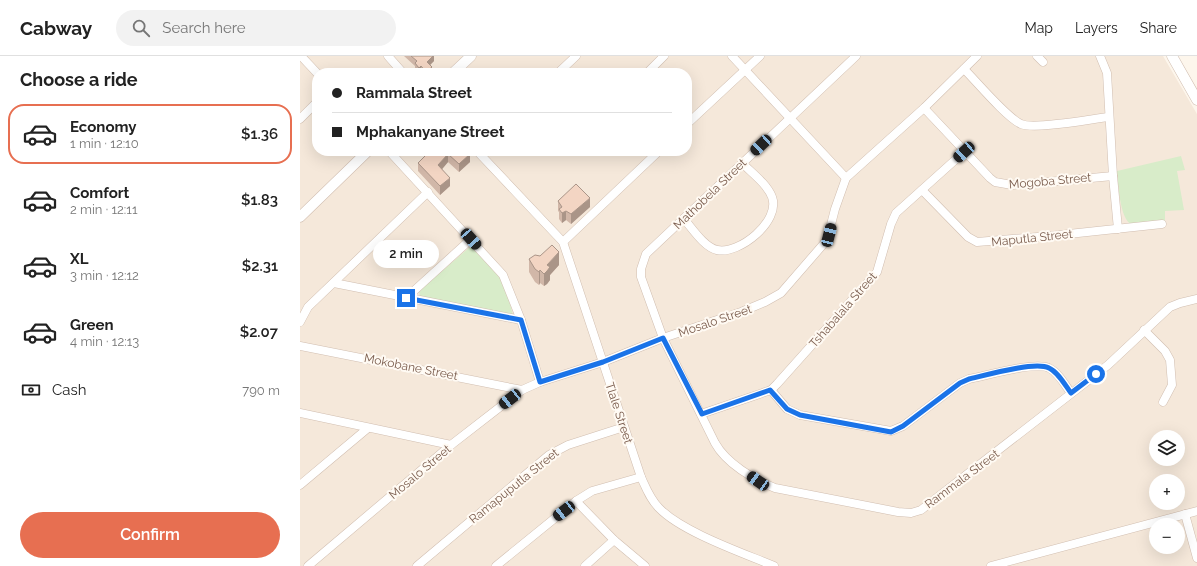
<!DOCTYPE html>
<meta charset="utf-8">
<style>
body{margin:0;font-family:Raleway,sans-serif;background:#f2f2f2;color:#222;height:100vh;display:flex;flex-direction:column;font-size:15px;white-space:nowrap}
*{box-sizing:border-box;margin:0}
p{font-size:13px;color:#767676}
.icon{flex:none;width:22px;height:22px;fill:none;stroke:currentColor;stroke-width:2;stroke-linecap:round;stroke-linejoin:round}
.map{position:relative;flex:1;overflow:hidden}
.panel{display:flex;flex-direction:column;background:#fff;width:300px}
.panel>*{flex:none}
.top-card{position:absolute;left:12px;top:12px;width:380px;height:88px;border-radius:16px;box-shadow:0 4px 16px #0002;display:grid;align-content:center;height:88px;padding:0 20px;background:#fff}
.tools{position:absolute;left:849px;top:374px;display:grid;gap:8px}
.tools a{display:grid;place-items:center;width:36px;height:36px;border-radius:50%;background:#fff;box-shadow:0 4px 16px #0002;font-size:20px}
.end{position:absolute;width:18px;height:18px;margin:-9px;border:5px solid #1a73e8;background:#fff;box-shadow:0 0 0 2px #fff}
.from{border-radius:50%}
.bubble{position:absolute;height:28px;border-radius:14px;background:#fff;box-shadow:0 4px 16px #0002;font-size:13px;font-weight:600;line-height:28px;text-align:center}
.car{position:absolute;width:12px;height:24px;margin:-12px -6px;border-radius:5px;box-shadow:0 0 3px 1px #0007;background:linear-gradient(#222 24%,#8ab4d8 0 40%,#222 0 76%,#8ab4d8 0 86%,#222 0)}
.top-card b{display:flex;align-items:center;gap:14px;height:38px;font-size:15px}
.top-card b+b{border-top:1px solid #e0e0e0}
.top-card i{width:10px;height:10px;background:#222}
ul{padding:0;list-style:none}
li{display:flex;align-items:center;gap:12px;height:60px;margin:0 8px 6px;padding:0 12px;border:2px solid transparent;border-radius:16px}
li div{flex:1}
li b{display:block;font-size:15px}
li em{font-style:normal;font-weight:600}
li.current{border-color:#e76f51}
li>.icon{width:36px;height:36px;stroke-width:1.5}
h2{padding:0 20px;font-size:18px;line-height:48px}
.pay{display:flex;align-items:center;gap:10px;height:44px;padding:0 20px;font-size:15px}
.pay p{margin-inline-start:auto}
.button{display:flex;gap:8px;margin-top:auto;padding:8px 20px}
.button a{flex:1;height:46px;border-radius:24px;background:#e76f51;color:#fff;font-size:16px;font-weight:600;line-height:46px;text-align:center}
header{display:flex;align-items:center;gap:24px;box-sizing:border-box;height:56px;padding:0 20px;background:#fff;border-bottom:1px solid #e0e0e0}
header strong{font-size:19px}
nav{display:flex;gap:22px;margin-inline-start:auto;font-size:14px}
.search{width:280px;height:36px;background:#f2f2f2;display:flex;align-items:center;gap:10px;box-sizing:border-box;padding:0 14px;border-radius:22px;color:#767676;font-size:15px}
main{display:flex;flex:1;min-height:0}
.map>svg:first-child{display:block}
</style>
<header>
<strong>Cabway</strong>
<div class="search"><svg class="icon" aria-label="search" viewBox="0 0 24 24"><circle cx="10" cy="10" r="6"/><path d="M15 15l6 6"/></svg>Search here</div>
<nav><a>Map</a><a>Layers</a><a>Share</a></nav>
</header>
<main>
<section class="panel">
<h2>Choose a ride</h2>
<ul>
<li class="current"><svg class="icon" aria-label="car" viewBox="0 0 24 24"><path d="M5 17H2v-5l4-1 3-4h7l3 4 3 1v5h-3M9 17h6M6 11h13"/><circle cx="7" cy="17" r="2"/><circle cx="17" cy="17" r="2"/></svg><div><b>Economy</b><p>1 min · 12:10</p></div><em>$1.36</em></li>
<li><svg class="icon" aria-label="car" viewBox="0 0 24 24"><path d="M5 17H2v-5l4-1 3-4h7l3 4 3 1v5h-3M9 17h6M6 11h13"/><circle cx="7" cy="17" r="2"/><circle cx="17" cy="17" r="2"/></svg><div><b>Comfort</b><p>2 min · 12:11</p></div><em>$1.83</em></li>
<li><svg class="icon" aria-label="car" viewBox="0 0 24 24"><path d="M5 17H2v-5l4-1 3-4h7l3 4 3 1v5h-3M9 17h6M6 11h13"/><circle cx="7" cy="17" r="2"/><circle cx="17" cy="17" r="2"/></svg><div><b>XL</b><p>3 min · 12:12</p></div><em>$2.31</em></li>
<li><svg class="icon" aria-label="car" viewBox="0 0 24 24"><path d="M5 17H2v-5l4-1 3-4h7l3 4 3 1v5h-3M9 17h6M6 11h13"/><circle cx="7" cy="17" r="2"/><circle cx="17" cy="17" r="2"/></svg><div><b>Green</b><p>4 min · 12:13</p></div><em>$2.07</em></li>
</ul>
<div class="pay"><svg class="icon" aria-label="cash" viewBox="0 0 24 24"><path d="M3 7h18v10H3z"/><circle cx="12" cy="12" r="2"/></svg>Cash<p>790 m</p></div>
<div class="button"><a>Confirm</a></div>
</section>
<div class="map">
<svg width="897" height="510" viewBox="0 0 897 510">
<rect width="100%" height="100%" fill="#fdf6ec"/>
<path fill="#f5e8da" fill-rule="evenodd" d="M0,0H863L897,58V510H0ZM17,17H387V95H17ZM856,381H878V403H856ZM856,425H878V447H856ZM856,469H878V491H856Z"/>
<g fill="#d8ecc9">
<path d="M881,100L885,114L877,115L884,154L865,155V165C856,166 840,171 831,168C820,163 818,127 817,115Z"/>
<polygon points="171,190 204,226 213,259 120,241 119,235"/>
</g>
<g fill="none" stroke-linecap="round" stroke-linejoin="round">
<defs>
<g id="minor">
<polyline points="1,0 17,17"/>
<polyline points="88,0 103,17"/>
<polyline points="432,0 546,122"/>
<path d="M556,0L346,198L341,213V221L363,282L415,387C426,407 454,424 475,432L598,456L611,457L621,454L808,309L870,251L880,247L897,243"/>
<polyline points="737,0 743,6"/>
<polyline points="800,0 807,17 813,120 818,173"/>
<path d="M664,13C676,25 707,62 721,68C734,74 791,63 809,61"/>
<polyline points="258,17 276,0"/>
<polyline points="347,17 364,0"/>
<polyline points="624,52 690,122 695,126 712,129 813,120"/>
<polyline points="0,63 17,46"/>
<polyline points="387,68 460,0"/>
<polyline points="89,95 203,219 221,264 240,326"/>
<path d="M177,95L263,186L341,421C346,432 350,443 359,452C382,476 443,497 474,510"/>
<polyline points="622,134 668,181 677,186 750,180 862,168"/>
<path d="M384,163C392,172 404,191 417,194C439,199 481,165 472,141C467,128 452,117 442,107"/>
<polyline points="263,186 359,95"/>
<polyline points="34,227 221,264"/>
<polyline points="106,242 171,183"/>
<polyline points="0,266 8,251 128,136"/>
<polyline points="844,274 865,295 870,304 872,329 863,346"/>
<polyline points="0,290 222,334"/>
<path d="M471,334L487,353L500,359L591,375L603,370L660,327L669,323C686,320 735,305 749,312C758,316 765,329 771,337"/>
<polyline points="0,357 151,389"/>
<polyline points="401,358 471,334 477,328 577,216 591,168 596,157 664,96"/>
<polyline points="0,429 68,372"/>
<polyline points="276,445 314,484 345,510"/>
<polyline points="885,458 897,502"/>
<polyline points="8,510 151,389 222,334 240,326 303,306 363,282 441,256 465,246 481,237 527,184 535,153 546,122 624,52 677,0"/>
<polyline points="117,510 249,399 268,389 324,371"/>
<polyline points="196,510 276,445 292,435 341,421"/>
<polyline points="285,510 314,484"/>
<polyline points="691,510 897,455"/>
</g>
<g id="tertiary">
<polyline points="872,0 897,44"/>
<polyline points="153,17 171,0"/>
<polyline points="0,161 68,95"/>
</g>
</defs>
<use href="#minor" stroke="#d1beb0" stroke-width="9"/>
<use href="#tertiary" stroke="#d1beb0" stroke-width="11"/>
<use href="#minor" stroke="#fff" stroke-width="8"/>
<use href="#tertiary" stroke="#fff" stroke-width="10"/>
</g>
<g fill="#d1b7a8">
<polygon points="104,0 134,0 134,5 130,9 132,17 118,17 115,14 115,10"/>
<polygon points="168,95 170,106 159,116 148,106 142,113 150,130 140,139 118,115 118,107 129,100"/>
<polygon points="258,145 290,151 271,168 266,164 262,167 259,163 259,156 258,155"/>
<polygon points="229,203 259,209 250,219 250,224 247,228 244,230 240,227 239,229 235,226 229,216"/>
</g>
<g fill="#aa9588">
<polygon points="133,0 134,0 134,5 127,12 127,6"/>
<polygon points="121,10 121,17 119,17 119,12"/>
<polygon points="132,11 132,17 126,17 126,16"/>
<polygon points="148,98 148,106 138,118 138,109"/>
<polygon points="170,98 170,106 159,116 159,108"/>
<polygon points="150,122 150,130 140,139 140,130"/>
<polygon points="290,142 290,151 271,168 271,158"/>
<polygon points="266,155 266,164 262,167 262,157"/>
<polygon points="259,196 259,209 250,219 250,224 247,228 244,230 244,218 247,209"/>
<polygon points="240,214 240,227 239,229 239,216"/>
</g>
<g fill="#f3d5c3" stroke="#aa9588">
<polygon points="111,0 133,0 127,6 132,11 126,16 121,10 119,12 115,7 117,5"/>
<polygon points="134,95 168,95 170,98 159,108 148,98 138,109 150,122 140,130 118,107 127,98 129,100"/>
<polygon points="276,128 290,142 271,158 266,155 262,157 259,153 262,151 258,145"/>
<polygon points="252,189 259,196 247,209 250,211 247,215 244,218 240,214 239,216 235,213 229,203 235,199 240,200"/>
</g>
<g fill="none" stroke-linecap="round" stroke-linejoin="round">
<path stroke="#1a73e8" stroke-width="5" d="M106,242L221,264L240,326L303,306L363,282L402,358L470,334L487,353L500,359L591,376L603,370L660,327L669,323C686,319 735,305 749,312C758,316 765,329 771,337L796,318"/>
</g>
<g text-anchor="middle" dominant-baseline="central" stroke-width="4" stroke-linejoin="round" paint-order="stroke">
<g font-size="12" fill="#7a5c4d" stroke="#fffaf3">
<text transform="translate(750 125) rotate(-5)">Mogoba Street</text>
<text transform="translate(410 138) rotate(-44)">Mathobela Street</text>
<text transform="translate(732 182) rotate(-6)">Maputla Street</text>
<text transform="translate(543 254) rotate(-49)">Tshabalala Street</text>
<text transform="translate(415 265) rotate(-19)">Mosalo Street</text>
<text transform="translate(111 311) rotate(11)">Mokobane Street</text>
<text transform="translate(319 357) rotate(72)">Tlale Street</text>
<text transform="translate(120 416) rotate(-40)">Mosalo Street</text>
<text transform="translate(662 423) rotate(-37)">Rammala Street</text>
<text transform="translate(214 430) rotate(-39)">Ramapuputla Street</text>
</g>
</g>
</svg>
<div class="tools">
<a><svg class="icon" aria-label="layers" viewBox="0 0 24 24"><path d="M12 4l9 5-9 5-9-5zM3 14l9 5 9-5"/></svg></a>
<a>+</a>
<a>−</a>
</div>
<i class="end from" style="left:796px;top:318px"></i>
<i class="end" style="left:106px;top:242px"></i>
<div class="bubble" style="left:73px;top:184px;width:66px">2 min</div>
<i class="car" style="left:461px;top:89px;rotate:227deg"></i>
<i class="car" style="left:664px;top:96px;rotate:228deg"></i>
<i class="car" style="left:529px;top:179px;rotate:14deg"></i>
<i class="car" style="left:171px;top:183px;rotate:138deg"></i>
<i class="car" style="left:210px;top:343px;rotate:232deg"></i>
<i class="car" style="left:458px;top:425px;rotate:305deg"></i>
<i class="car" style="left:264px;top:455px;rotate:232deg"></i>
<div class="top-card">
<b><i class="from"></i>Rammala Street</b>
<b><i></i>Mphakanyane Street</b>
</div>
</div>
</main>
